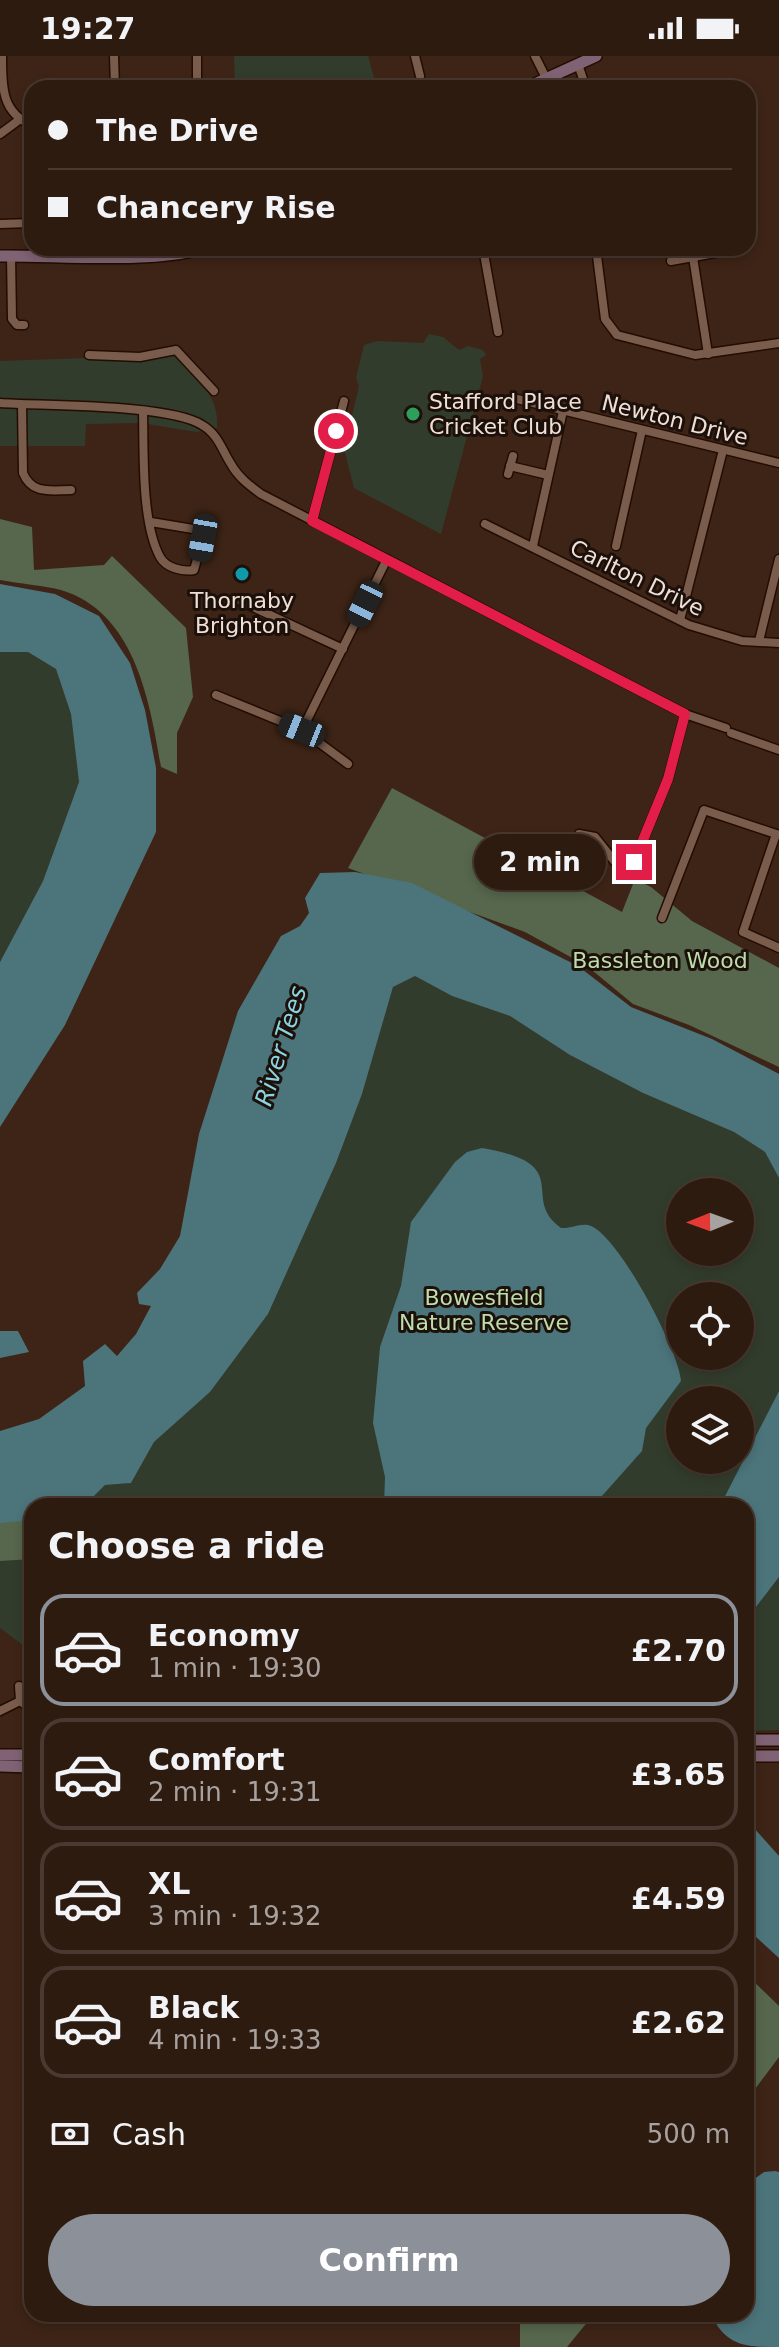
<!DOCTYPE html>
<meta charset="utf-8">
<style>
body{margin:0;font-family:"DejaVu Sans",sans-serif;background:#362419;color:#f1f3f6;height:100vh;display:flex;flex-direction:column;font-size:30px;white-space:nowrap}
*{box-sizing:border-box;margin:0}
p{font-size:26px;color:#a7a19f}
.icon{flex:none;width:44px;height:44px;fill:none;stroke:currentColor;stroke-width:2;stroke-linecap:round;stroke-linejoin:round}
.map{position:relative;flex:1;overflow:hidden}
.details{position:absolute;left:24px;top:1442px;width:730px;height:824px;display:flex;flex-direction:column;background:#2e1b10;border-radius:24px;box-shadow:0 4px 12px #0003,0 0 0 2px #493930}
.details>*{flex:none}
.guide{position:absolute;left:24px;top:24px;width:732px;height:176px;border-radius:24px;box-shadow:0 4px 12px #0003,0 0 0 2px #493930;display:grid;align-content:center;height:176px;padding:0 24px;background:#2e1b10}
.needle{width:52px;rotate:269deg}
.buttons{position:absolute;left:666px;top:1122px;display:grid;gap:16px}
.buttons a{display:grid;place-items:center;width:88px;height:88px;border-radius:50%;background:#2e1b10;box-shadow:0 4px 12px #0003,0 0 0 2px #493930;font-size:40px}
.end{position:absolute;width:36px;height:36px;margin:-18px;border:10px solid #e11d48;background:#fff;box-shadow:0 0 0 4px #fff}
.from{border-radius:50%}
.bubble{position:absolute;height:56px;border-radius:28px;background:#2e1b10;box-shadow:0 4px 12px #0003,0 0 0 2px #493930;font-size:26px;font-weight:700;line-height:56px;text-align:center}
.car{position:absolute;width:24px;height:48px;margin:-24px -12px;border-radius:10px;box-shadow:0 0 6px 2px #0007;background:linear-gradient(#222 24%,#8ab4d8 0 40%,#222 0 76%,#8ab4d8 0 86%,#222 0)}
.guide b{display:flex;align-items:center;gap:28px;height:76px;font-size:30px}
.guide b+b{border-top:2px solid #493930}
.guide i{width:20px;height:20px;background:#f1f3f6}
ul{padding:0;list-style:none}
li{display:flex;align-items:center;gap:24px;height:112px;margin:0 16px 12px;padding:0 8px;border:4px solid #493930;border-radius:24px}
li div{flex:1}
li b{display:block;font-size:30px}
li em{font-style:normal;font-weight:700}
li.current{border-color:#8c9099}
li>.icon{width:72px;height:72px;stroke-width:1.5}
h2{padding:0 24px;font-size:36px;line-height:96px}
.pay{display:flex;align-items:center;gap:20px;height:88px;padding:0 24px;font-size:30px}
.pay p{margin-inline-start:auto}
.action{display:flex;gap:16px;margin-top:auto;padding:16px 24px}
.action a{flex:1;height:92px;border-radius:48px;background:#8c9099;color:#fff;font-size:32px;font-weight:700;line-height:92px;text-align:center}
.status{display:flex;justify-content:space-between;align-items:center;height:56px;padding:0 40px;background:#2e1b10;direction:ltr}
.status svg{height:22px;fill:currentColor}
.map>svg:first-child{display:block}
</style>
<div class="status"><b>19:27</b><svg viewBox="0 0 49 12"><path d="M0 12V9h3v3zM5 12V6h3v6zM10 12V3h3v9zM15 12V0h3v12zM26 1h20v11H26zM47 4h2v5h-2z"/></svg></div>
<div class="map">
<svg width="779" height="2291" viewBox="0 0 779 2291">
<rect width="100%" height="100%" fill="#3d2416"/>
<g fill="#323c2c" fill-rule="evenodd">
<polygon points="234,0 368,0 377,32 235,32"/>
<polygon points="429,278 443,281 459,294 468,290 483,294 486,299 480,303 483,320 441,478 354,432 344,393 359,330 356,322 364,289 377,285 423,287"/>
<path d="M174,299C196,322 220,339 217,372L197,376L141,367L86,368L85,390H0V305Z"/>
<polygon points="0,596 28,596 56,613 71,658 79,726 43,825 0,906"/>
<path d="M415,920L452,940L510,960L570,999L643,1037L734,1076L765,1096L779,1122V1335L730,1435L720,1450H84L105,1429L131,1427L154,1386L210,1336L268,1258L336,1107L362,1038L393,931ZM680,1136H740V1196H680ZM680,1240H740V1300H680ZM680,1344H740V1404H680Z"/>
<polygon points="32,1464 32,1596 0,1572 0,1466"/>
<polygon points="779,1521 779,1674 746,1675 746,1564"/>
</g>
<g fill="#56674d">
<path d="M0,463L32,471L34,514L104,509L112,500L186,572L193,641L177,677V718L161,711C150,646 135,556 61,534C42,529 20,528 0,524Z"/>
<polygon points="392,732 622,856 635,823 651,831 692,865 779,912 779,1011 689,969 633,948 587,910 525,876 348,812"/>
<polygon points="32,1458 32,1503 0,1505 0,1465"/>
<polygon points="746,1918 779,1950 779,2001 746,2045"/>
<polygon points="520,2258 594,2258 567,2291 520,2291"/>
</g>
<g fill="#4c747b">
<polygon points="0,528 55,538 99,560 130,607 145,654 156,712 156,776 65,969 0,1071 0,906 43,825 79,726 71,658 56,613 28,596 0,596"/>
<polygon points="355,816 412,827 578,910 631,951 712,983 779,1018 779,1122 765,1096 734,1076 643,1037 570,999 510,960 452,940 415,920 393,931 362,1038 336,1107 268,1258 210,1336 154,1386 131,1427 105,1429 84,1450 32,1450 32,1464 0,1467 0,1375 39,1363 85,1330 83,1305 105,1288 117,1300 136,1278 151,1250 139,1248 137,1237 160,1213 180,1180 199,1078 238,955 281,880 300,870 309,857 305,842 320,817"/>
<path d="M482,1092C577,1108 519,1142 561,1172C571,1173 582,1166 591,1170C620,1182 679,1295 681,1325L646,1372L642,1395L593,1450H384L385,1421L373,1367L380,1291L401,1230L411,1166L455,1106L467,1096Z"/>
<polygon points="0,1275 18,1275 29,1296 0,1302"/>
<polygon points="779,1335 779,1521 746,1564 746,1450 720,1450"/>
<polygon points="746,1763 779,1800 779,1902 746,1872"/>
<path d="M775,2115L779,2116V2291C747,2291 726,2291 711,2258H746V2129L764,2116Z"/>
</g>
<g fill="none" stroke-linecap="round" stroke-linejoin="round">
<defs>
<g id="street">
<path d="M2,0C2,29 1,57 32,69"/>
<polyline points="114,0 115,32"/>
<polyline points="415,0 420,20"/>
<polyline points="535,0 546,22"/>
<polyline points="578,8 586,32"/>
<polyline points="197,32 197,0"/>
<polyline points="0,78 19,64"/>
<polyline points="0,168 32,167"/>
<polyline points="483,192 498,276"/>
<polyline points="596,192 605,263 617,279 695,299 779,287"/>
<polyline points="11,200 12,263 17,269 24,269"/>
<polyline points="693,201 708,298"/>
<polyline points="671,205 715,197"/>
<polyline points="89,299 140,301 176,294 214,335"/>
<polyline points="517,343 779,407"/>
<path d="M0,347C45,350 169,348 202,369C218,378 222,394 231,408C238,421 250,430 261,438L685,658L726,672"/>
<path d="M22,349L23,417C32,439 51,434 71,434"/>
<path d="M143,356C144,395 141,466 160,501C166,512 183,516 194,514L203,482L199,474L151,466"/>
<polyline points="510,410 548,419"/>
<polyline points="508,418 513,400"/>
<polyline points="312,465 344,345"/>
<polyline points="485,468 689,569 742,585 779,587"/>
<polyline points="533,490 563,355"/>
<polyline points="616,490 642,374"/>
<polyline points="238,544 343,593"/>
<polyline points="680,564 723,394"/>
<polyline points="759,585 779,503"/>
<polyline points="216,639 302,674 348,708"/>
<polyline points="302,674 387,503"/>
<polyline points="731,677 779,694"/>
<polyline points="579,778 595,781 615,806 634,806 668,723 685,658"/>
<polyline points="776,778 743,876 779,892"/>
<polyline points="662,862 704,754 779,779"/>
<polyline points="19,1630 20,1645 31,1653"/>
<polyline points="0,1655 20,1645"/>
</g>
<g id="secondary">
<polyline points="526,32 596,0"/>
<path d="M0,200C53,199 157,208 203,192"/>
<polyline points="746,1684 779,1684"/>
<polyline points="0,1699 32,1699"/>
<polyline points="746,1700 779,1700"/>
<polyline points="0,1710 32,1711"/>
</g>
</defs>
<use href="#street" stroke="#230c01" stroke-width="11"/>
<use href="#secondary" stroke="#230c01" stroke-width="14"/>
<use href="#street" stroke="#795c4c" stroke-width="8"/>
<use href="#secondary" stroke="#7f6273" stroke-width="11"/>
</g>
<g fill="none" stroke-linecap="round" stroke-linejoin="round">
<polyline stroke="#e11d48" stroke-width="10" points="336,375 312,465 685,658 668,723 634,806"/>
</g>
<circle fill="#2e9e5b" stroke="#1c100a" stroke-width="3" cx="413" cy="358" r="8"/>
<circle fill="#0f9aa8" stroke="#1c100a" stroke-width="3" cx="242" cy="518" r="8"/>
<g text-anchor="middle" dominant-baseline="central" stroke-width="6" stroke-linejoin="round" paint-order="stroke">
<g font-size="22" fill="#f0dfd6" stroke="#1c100a" text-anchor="start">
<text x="429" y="345">Stafford Place<tspan x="429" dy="25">Cricket Club</tspan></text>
<text x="242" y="544" text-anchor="middle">Thornaby<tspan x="242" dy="25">Brighton</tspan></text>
</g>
<g font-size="22" fill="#f0dfd6" stroke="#1c100a">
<text transform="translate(675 364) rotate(14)">Newton Drive</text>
<text transform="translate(637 522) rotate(26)">Carlton Drive</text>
</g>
<g font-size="22" fill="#bdddab" stroke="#1c100a">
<text x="660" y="904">Bassleton Wood</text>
<text x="484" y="1241">Bowesfield<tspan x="484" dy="25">Nature Reserve</tspan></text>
</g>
<g font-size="24" font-style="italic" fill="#8ad3e0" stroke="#1c100a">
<text transform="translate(281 990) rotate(-73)">River Tees</text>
</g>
</g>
</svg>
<div class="buttons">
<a><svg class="needle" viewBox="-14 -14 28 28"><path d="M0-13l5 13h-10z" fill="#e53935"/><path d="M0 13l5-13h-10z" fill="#a7a19f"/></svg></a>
<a><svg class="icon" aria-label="locate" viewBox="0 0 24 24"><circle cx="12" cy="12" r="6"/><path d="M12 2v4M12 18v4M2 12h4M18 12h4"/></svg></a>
<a><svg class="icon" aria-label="layers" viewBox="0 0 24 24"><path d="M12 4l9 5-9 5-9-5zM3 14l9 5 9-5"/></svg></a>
</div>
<i class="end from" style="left:336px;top:375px"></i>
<i class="end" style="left:634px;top:806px"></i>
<div class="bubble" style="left:474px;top:778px;width:132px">2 min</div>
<i class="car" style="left:203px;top:482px;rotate:190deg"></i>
<i class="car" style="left:365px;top:548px;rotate:206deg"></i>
<i class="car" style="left:302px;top:674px;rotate:292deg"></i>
<div class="guide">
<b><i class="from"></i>The Drive</b>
<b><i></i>Chancery Rise</b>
</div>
<section class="details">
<h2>Choose a ride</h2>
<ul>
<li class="current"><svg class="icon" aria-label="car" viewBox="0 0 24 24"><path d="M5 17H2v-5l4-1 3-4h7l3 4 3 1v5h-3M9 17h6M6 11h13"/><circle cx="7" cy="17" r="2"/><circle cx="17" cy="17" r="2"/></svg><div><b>Economy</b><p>1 min · 19:30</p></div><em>£2.70</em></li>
<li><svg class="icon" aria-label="car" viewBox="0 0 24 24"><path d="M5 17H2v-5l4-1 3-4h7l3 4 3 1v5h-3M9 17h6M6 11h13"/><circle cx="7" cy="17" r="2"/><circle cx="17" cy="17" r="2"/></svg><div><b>Comfort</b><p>2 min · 19:31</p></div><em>£3.65</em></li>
<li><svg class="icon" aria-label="car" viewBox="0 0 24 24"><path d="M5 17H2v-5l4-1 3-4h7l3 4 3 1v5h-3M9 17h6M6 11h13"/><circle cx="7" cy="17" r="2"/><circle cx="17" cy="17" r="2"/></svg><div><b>XL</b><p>3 min · 19:32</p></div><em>£4.59</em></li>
<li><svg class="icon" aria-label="car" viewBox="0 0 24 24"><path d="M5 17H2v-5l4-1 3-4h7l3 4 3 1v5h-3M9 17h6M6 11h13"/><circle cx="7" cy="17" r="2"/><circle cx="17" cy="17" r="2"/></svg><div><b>Black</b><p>4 min · 19:33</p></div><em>£2.62</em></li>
</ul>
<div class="pay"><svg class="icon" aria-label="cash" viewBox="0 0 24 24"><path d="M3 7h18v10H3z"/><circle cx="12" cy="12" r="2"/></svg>Cash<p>500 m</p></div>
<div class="action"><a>Confirm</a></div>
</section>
</div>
